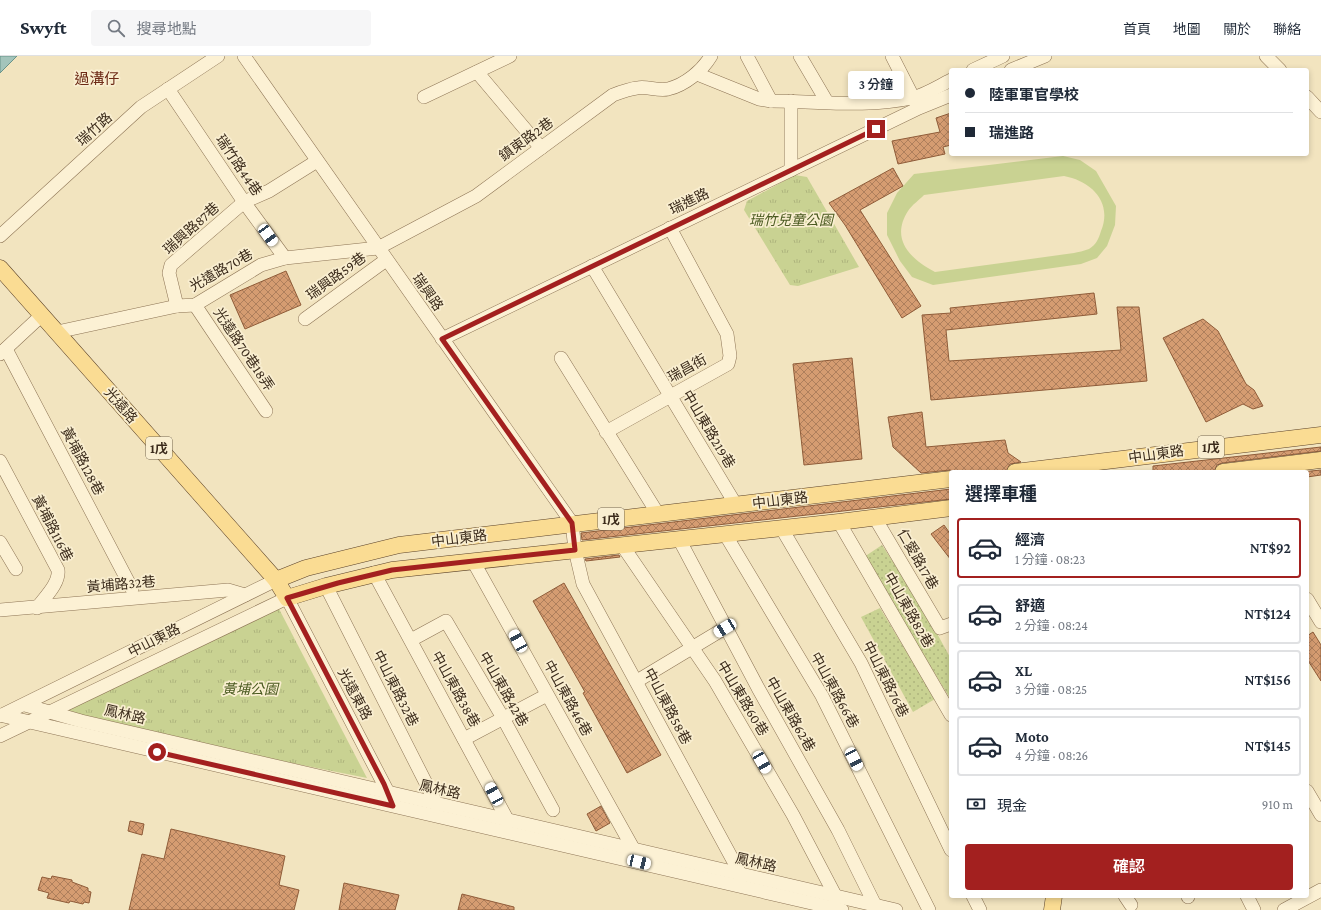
<!DOCTYPE html>
<html lang="zh-TW">
<meta charset="utf-8">
<style>
body{margin:0;font-family:"Crimson Pro","Noto Sans TC",serif;background:#f6f6f7;color:#1f2937;height:100vh;display:flex;flex-direction:column;font-size:15px;white-space:nowrap}
*{box-sizing:border-box;margin:0}
p{font-size:13px;color:#747a83}
.icon{flex:none;width:22px;height:22px;fill:none;stroke:currentColor;stroke-width:2;stroke-linecap:round;stroke-linejoin:round}
.map{position:relative;flex:1;overflow:hidden}
.drawer{position:absolute;left:949px;top:414px;width:360px;height:428px;display:flex;flex-direction:column;background:#fff;border-radius:4px;box-shadow:0 2px 6px #0003}
.drawer>*{flex:none}
.top-card{position:absolute;left:949px;top:12px;width:360px;height:88px;border-radius:4px;box-shadow:0 2px 6px #0003;display:grid;align-content:center;height:88px;padding:0 16px;background:#fff}
.end{position:absolute;width:18px;height:18px;margin:-9px;border:5px solid #a3201f;background:#fff;box-shadow:0 0 0 2px #fff}
.from{border-radius:50%}
.bubble{position:absolute;height:28px;border-radius:4px;background:#fff;box-shadow:0 2px 6px #0003;font-size:13px;font-weight:600;line-height:28px;text-align:center}
.car{position:absolute;width:12px;height:24px;margin:-12px -6px;border-radius:5px;box-shadow:0 0 3px 1px #0007;background:linear-gradient(#fff 24%,#345 0 40%,#fff 0 76%,#345 0 86%,#fff 0)}
.top-card b{display:flex;align-items:center;gap:14px;height:38px;font-size:15px}
.top-card b+b{border-top:1px solid #e0e1e3}
.top-card i{width:10px;height:10px;background:#1f2937}
ul{padding:0;list-style:none}
li{display:flex;align-items:center;gap:12px;height:60px;margin:0 8px 6px;padding:0 8px;border:2px solid #e0e1e3;border-radius:4px}
li div{flex:1}
li b{display:block;font-size:15px}
li em{font-style:normal;font-weight:600}
li.on{border-color:#a3201f}
li>.icon{width:36px;height:36px;stroke-width:1.5}
h2{padding:0 16px;font-size:18px;line-height:48px}
.pay{display:flex;align-items:center;gap:10px;height:44px;padding:0 16px;font-size:15px}
.pay p{margin-inline-start:auto}
.cta{display:flex;gap:8px;margin-top:auto;padding:8px 16px}
.cta a{flex:1;height:46px;border-radius:4px;background:#a3201f;color:#fff;font-size:16px;font-weight:600;line-height:46px;text-align:center}
header{display:flex;align-items:center;gap:24px;box-sizing:border-box;height:56px;padding:0 20px;background:#fff;border-bottom:1px solid #e0e1e3}
header strong{font-size:19px}
nav{display:flex;gap:22px;margin-inline-start:auto;font-size:14px}
.search{width:280px;height:36px;background:#f6f6f7;display:flex;align-items:center;gap:10px;box-sizing:border-box;padding:0 14px;border-radius:4px;color:#747a83;font-size:15px}
.map>svg:first-child{display:block}
</style>
<header>
<strong>Swyft</strong>
<div class="search"><svg class="icon" aria-label="search" viewBox="0 0 24 24"><circle cx="10" cy="10" r="6"/><path d="M15 15l6 6"/></svg>搜尋地點</div>
<nav><a>首頁</a><a>地圖</a><a>關於</a><a>聯絡</a></nav>
</header>
<div class="map">
<svg width="1321" height="854" viewBox="0 0 1321 854">
<defs>
<pattern id="grass-dots" width="8" height="8" patternUnits="userSpaceOnUse"><rect width="8" height="8" fill="#c9d292"/><path d="M2 2h.1M6 6h.1" fill="none" stroke="#aeb47d" stroke-width="1.8" stroke-linecap="round"/></pattern>
<pattern id="park-tufts" width="24" height="20" patternUnits="userSpaceOnUse"><rect width="24" height="20" fill="#c9d292"/><path d="M3 7l-1-3M5 7V3M7 7l1-3M15 17l-1-3M17 17v-4M19 17l1-3" fill="none" stroke="#aeb47d"/></pattern>
<pattern id="building-cross-hatch" width="8" height="8" patternUnits="userSpaceOnUse"><rect width="8" height="8" fill="#d59c71"/><path d="M0 0l8 8M0 8l8-8" fill="none" stroke="#ae7f5c"/></pattern>
</defs>
<rect width="100%" height="100%" fill="#f2e4bf"/>
<g fill="url(#grass-dots)">
<polygon points="882,489 923,552 951,603 951,644 864,501"/>
<polygon points="880,552 935,643 913,656 861,561"/>
</g>
<g fill="url(#park-tufts)">
<polygon points="795,119 807,121 859,211 798,230 790,229 744,154 747,145"/>
<polygon points="278,551 367,722 81,665 49,655"/>
</g>
<path fill="#c9d292" fill-rule="evenodd" d="M1063,100L1080,104L1096,115L1116,150L1115,169L1107,190L1097,202L1081,208L933,229L912,221L900,205L887,179V157L897,137L914,118ZM1064,120C1091,125 1113,146 1101,175C1099,182 1096,189 1089,193C1084,195 1078,196 1074,197L935,216C910,203 890,183 908,155C912,149 919,144 924,139Z"/>
<polygon fill="#a3c4bb" stroke="#699389" points="0,0 17,0 0,17"/>
<g fill="url(#building-cross-hatch)" stroke="#8f5c39">
<polygon points="951,57 951,89 943,91 945,98 898,108 892,85 940,76 936,62"/>
<polygon points="893,112 903,130 860,154 921,250 902,262 845,169 829,147"/>
<polygon points="286,215 301,249 245,273 230,239"/>
<polygon points="1094,237 1097,258 946,274 949,305 1121,294 1117,251 1139,251 1147,325 931,344 922,259 951,257 950,252"/>
<polygon points="1203,263 1218,275 1246,328 1254,334 1263,350 1253,353 1243,348 1206,366 1163,282"/>
<polygon points="852,302 862,403 804,409 793,308"/>
<polygon points="922,356 926,391 1005,384 1008,397 1021,406 1010,408 1006,416 957,416 950,414 921,417 893,391 888,361"/>
<polygon points="1321,391 1321,395 1222,407 1217,409 1214,416 1153,416 1153,410"/>
<polygon points="1321,414 1321,419 1307,421 1307,416 1301,416"/>
<polygon points="951,433 951,443 582,484 581,477"/>
<polygon points="944,469 951,479 951,504 931,478"/>
<polygon points="619,499 620,501 586,505 585,503"/>
<polygon points="564,527 661,699 627,717 583,637 585,636 533,545"/>
<polygon points="1313,576 1321,589 1321,625 1307,603 1307,580"/>
<polygon points="601,750 610,767 596,775 587,758"/>
<polygon points="130,765 144,768 142,779 128,775"/>
<polygon points="171,773 285,800 279,829 299,834 294,854 129,854 142,798 164,803"/>
<polygon points="52,820 72,824 72,826 88,832 88,835 91,836 89,847 84,846 83,848 70,845 69,847 47,842 49,837 38,834 42,821 51,823"/>
<polygon points="344,827 399,839 395,854 339,854"/>
<polygon points="462,838 514,851 514,854 458,854"/>
</g>
<g fill="none" stroke-linecap="round" stroke-linejoin="round">
<defs>
<g id="minor">
<polyline points="244,0 572,467 575,494 583,528 741,819"/>
<polyline points="747,0 771,45"/>
<polyline points="800,0 827,46"/>
<polyline points="892,0 917,49"/>
<polyline points="1266,0 1280,14"/>
<polyline points="973,14 1003,0"/>
<polyline points="1011,14 1045,0"/>
<polyline points="477,16 541,92"/>
<path d="M697,18L759,43L771,45C817,45 866,52 912,42C925,39 939,30 951,24"/>
<polyline points="168,33 244,146 285,202"/>
<polyline points="424,41 510,0"/>
<polyline points="1307,41 1321,56"/>
<polyline points="791,114 791,45"/>
<polyline points="0,180 141,51 218,0"/>
<polyline points="592,210 736,449"/>
<polyline points="195,249 266,355"/>
<polyline points="177,250 169,217 171,209 244,146 269,135 317,105"/>
<polyline points="305,263 386,204"/>
<path d="M57,276L177,250L195,249L261,209L285,202L378,192L476,140L613,39C621,36 629,33 637,32C647,30 657,35 668,33C685,29 702,15 711,0"/>
<polyline points="442,283 919,52 951,39"/>
<polyline points="6,293 132,533"/>
<polyline points="0,298 42,259"/>
<polyline points="561,302 658,458"/>
<polyline points="606,376 728,308 730,300 727,278 670,172"/>
<path d="M0,405L58,514C60,527 44,542 37,552"/>
<polyline points="875,462 940,572 951,568"/>
<polyline points="839,466 951,659"/>
<polyline points="782,473 861,607 951,794"/>
<polyline points="725,478 822,640 929,854"/>
<polyline points="679,483 758,632 838,774 875,849"/>
<polyline points="0,486 16,513"/>
<polyline points="622,489 715,625 793,759 836,841"/>
<polyline points="473,505 634,794"/>
<polyline points="374,517 508,765"/>
<polyline points="326,530 437,749"/>
<polyline points="1307,543 1321,566"/>
<polyline points="0,554 228,534 245,539"/>
<polyline points="411,584 446,565 503,662 553,754"/>
<polyline points="637,625 725,572"/>
<polyline points="25,649 81,665 896,854"/>
<polyline points="0,659 842,854"/>
<polyline points="0,660 276,524"/>
<polyline points="0,680 287,542 391,742"/>
<polyline points="464,683 547,639"/>
<polyline points="1307,735 1321,759"/>
<polyline points="973,840 980,854"/>
<polyline points="1125,840 1131,849"/>
<polyline points="1188,840 1188,841"/>
<polyline points="1247,840 1254,854"/>
<polyline points="1284,854 1321,834"/>
</g>
<g id="major">
<polyline points="0,212 276,524 287,542 326,530 392,514 839,466 951,452"/>
<polyline points="1015,416 1321,379"/>
<polyline points="1223,416 1321,404"/>
<polyline points="276,524 306,512 399,489 951,423"/>
<polyline points="1052,854 1054,840"/>
</g>
</defs>
<use href="#minor" stroke="#8d7455" stroke-width="14"/>
<use href="#major" stroke="#5b422a" stroke-width="17"/>
<use href="#minor" stroke="#fcf1d4" stroke-width="13"/>
<use href="#major" stroke="#fadc93" stroke-width="16"/>
</g>
<g fill="none" stroke-linecap="round" stroke-linejoin="round">
<polyline stroke="#a3201f" stroke-width="5" points="157,696 393,750 384,728 287,542 338,527 392,514 575,494 572,467 442,283 876,73"/>
</g>
<g text-anchor="middle" dominant-baseline="central" stroke-width="3.5" stroke-linejoin="round" paint-order="stroke">
<g fill="#f9eed0" stroke="#746651" stroke-width="1">
<rect x="1198" y="380" width="26" height="22" rx="3"/>
<rect x="146" y="381" width="26" height="22" rx="3"/>
<rect x="598" y="452" width="26" height="22" rx="3"/>
</g>
<g font-size="13" font-weight="bold" fill="#3b2b1b">
<text x="1211" y="391">1戊</text>
<text x="159" y="392">1戊</text>
<text x="611" y="463">1戊</text>
</g>
<g font-size="14" fill="#3b2b1b" stroke="#f9eed0">
<text transform="translate(94 73) rotate(-42)">瑞竹路</text>
<text transform="translate(526 83) rotate(-36)">鎮東路2巷</text>
<text transform="translate(239 109) rotate(56)">瑞竹路44巷</text>
<text transform="translate(689 145) rotate(-26)">瑞進路</text>
<text transform="translate(191 172) rotate(-42)">瑞興路87巷</text>
<text transform="translate(221 214) rotate(-30)">光遠路70巷</text>
<text transform="translate(336 220) rotate(-36)">瑞興路59巷</text>
<text transform="translate(428 236) rotate(55)">瑞興路</text>
<text transform="translate(244 293) rotate(56)">光遠路70巷18弄</text>
<text transform="translate(687 312) rotate(-29)">瑞昌街</text>
<text transform="translate(121 349) rotate(49)">光遠路</text>
<text transform="translate(709 373) rotate(59)">中山東路219巷</text>
<text transform="translate(1156 398) rotate(-8)">中山東路</text>
<text transform="translate(83 405) rotate(62)">黃埔路128巷</text>
<text transform="translate(780 444) rotate(-7)">中山東路</text>
<text transform="translate(53 472) rotate(63)">黃埔路116巷</text>
<text transform="translate(459 482) rotate(-7)">中山東路</text>
<text transform="translate(918 503) rotate(60)">仁愛路17巷</text>
<text transform="translate(121 528) rotate(-5)">黃埔路32巷</text>
<text transform="translate(909 554) rotate(60)">中山東路82巷</text>
<text transform="translate(154 584) rotate(-27)">中山東路</text>
<text transform="translate(886 623) rotate(63)">中山東路76巷</text>
<text transform="translate(396 632) rotate(63)">中山東路32巷</text>
<text transform="translate(456 633) rotate(61)">中山東路38巷</text>
<text transform="translate(504 633) rotate(60)">中山東路42巷</text>
<text transform="translate(835 634) rotate(61)">中山東路66巷</text>
<text transform="translate(355 638) rotate(62)">光遠東路</text>
<text transform="translate(568 642) rotate(61)">中山東路46巷</text>
<text transform="translate(743 642) rotate(59)">中山東路60巷</text>
<text transform="translate(668 650) rotate(62)">中山東路58巷</text>
<text transform="translate(125 658) rotate(13)">鳳林路</text>
<text transform="translate(791 658) rotate(60)">中山東路62巷</text>
<text transform="translate(440 733) rotate(13)">鳳林路</text>
<text transform="translate(756 806) rotate(13)">鳳林路</text>
</g>
<g font-size="14" font-style="italic" fill="#4a5a20" stroke="#f9eed0">
<text x="791" y="164">瑞竹兒童公園</text>
<text x="250" y="633">黃埔公園</text>
</g>
<g font-size="15" fill="#6d2a16" stroke="#f9eed0">
<text x="97" y="23">過溝仔</text>
</g>
</g>
</svg>
<i class="end from" style="left:157px;top:696px"></i>
<i class="end" style="left:876px;top:73px"></i>
<div class="bubble" style="left:848px;top:15px;width:56px">3 分鐘</div>
<i class="car" style="left:268px;top:179px;rotate:144deg"></i>
<i class="car" style="left:725px;top:572px;rotate:239deg"></i>
<i class="car" style="left:518px;top:585px;rotate:331deg"></i>
<i class="car" style="left:854px;top:703px;rotate:153deg"></i>
<i class="car" style="left:762px;top:706px;rotate:150deg"></i>
<i class="car" style="left:494px;top:738px;rotate:332deg"></i>
<i class="car" style="left:639px;top:806px;rotate:103deg"></i>
<div class="top-card">
<b><i class="from"></i>陸軍軍官學校</b>
<b><i></i>瑞進路</b>
</div>
<section class="drawer">
<h2>選擇車種</h2>
<ul>
<li class="on"><svg class="icon" aria-label="car" viewBox="0 0 24 24"><path d="M5 17H2v-5l4-1 3-4h7l3 4 3 1v5h-3M9 17h6M6 11h13"/><circle cx="7" cy="17" r="2"/><circle cx="17" cy="17" r="2"/></svg><div><b>經濟</b><p>1 分鐘 · 08:23</p></div><em>NT$92</em></li>
<li><svg class="icon" aria-label="car" viewBox="0 0 24 24"><path d="M5 17H2v-5l4-1 3-4h7l3 4 3 1v5h-3M9 17h6M6 11h13"/><circle cx="7" cy="17" r="2"/><circle cx="17" cy="17" r="2"/></svg><div><b>舒適</b><p>2 分鐘 · 08:24</p></div><em>NT$124</em></li>
<li><svg class="icon" aria-label="car" viewBox="0 0 24 24"><path d="M5 17H2v-5l4-1 3-4h7l3 4 3 1v5h-3M9 17h6M6 11h13"/><circle cx="7" cy="17" r="2"/><circle cx="17" cy="17" r="2"/></svg><div><b>XL</b><p>3 分鐘 · 08:25</p></div><em>NT$156</em></li>
<li><svg class="icon" aria-label="car" viewBox="0 0 24 24"><path d="M5 17H2v-5l4-1 3-4h7l3 4 3 1v5h-3M9 17h6M6 11h13"/><circle cx="7" cy="17" r="2"/><circle cx="17" cy="17" r="2"/></svg><div><b>Moto</b><p>4 分鐘 · 08:26</p></div><em>NT$145</em></li>
</ul>
<div class="pay"><svg class="icon" aria-label="cash" viewBox="0 0 24 24"><path d="M3 7h18v10H3z"/><circle cx="12" cy="12" r="2"/></svg>現金<p>910 m</p></div>
<div class="cta"><a>確認</a></div>
</section>
</div>
